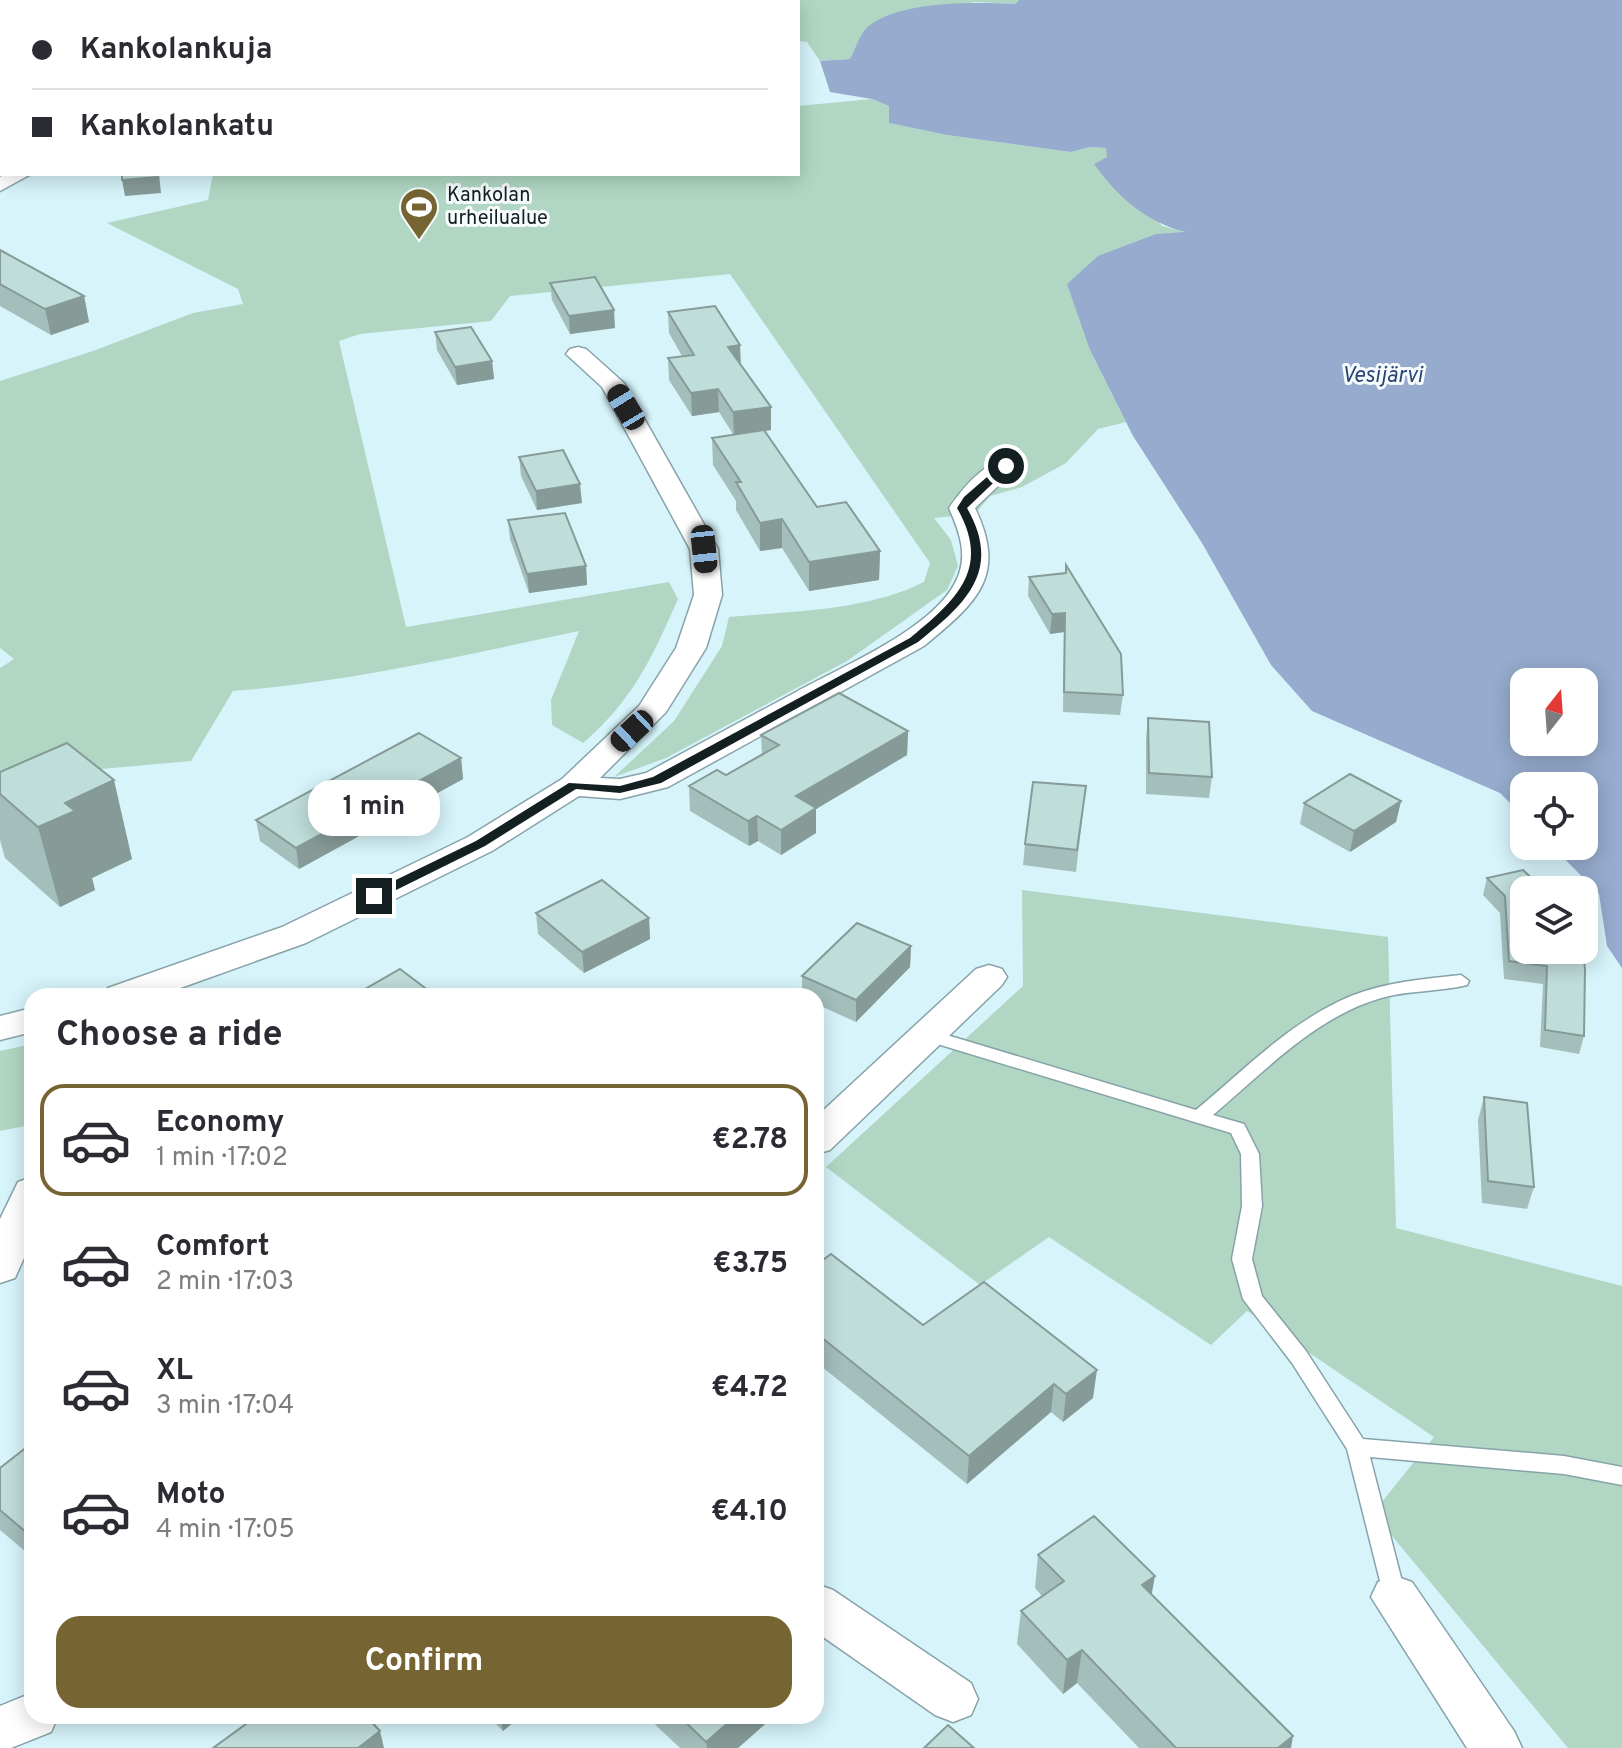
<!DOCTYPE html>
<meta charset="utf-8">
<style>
body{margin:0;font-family:Overpass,sans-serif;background:#f7f7f7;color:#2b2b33;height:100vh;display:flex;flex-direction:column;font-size:30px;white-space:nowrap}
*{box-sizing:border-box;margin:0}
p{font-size:26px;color:#7c7c81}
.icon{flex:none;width:44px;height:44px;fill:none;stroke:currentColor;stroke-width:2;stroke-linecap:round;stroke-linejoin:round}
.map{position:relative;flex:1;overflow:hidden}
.drawer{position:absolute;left:24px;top:988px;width:800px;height:736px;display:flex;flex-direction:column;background:#fff;border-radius:24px;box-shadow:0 4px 20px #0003}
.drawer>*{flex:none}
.banner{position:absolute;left:0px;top:0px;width:800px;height:176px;box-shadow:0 4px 20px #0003;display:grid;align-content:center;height:176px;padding:0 32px;background:#fff}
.needle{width:52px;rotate:17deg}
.buttons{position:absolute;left:1510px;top:668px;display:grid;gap:16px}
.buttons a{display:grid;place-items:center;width:88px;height:88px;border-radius:16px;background:#fff;box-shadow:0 4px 20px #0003;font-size:40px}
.end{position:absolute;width:36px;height:36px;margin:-18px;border:10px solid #141f21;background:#fff;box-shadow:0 0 0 4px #fff}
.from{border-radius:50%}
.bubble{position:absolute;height:56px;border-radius:24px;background:#fff;box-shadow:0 4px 20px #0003;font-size:26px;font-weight:700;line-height:56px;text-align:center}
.car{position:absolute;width:24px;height:48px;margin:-24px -12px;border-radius:10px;box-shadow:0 0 6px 2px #0007;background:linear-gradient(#222 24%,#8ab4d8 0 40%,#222 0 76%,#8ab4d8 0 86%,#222 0)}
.banner b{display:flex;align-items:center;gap:28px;height:76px;font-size:30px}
.banner b+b{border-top:2px solid #e1e1e2}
.banner i{width:20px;height:20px;background:#2b2b33}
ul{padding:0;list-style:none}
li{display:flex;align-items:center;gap:24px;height:112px;margin:0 16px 12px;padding:0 16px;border:4px solid transparent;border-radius:24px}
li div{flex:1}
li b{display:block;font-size:30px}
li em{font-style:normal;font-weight:700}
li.current{border-color:#766432}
li>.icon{width:72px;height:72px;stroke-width:1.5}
h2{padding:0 32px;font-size:36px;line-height:96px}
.action{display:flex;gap:16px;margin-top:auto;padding:16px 32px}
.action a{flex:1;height:92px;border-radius:24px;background:#766432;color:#fff;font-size:32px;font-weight:700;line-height:92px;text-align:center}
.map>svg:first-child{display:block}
</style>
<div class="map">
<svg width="1622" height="1748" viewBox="0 0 1622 1748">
<rect width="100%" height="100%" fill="#d6f4fa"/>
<g fill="#b1d7c4">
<polygon points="550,0 1019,0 1015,4 974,2 864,31 850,59 820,61 807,42 798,41 798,2"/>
<path d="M872,99L889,106V123L947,135L1071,152L1090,147L1107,148V157L1162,226L1189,233L1090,350L1126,422L1098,429L1066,463L1022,487L990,496L975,514L934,518L951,540L958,566L947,590L847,661L666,758L614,777L674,721L722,646L729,617C793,611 866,611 924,582L930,563L730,274L510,296L491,321L360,334L339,341L406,627L669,582L678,599C652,658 633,700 583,743L552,725L551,700L579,631C465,655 349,682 233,691L191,761L0,778V668L14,659L0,648V381L93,351L193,313L243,304L238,289L107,223L208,200L213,174H798V106Z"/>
<polygon points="1022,890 1388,937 1396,1228 1622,1286 1622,1748 1568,1748 1373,1513 1434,1437 1247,1311 1211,1345 1049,1237 980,1285 826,1167 1023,986"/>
<polygon points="32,1044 32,1104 25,1126 0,1131 0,1051"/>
</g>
<path fill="#96abcd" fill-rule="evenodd" d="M1019,0H1622V968L1607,946L1599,894L1552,846H1584V786H1524V817L1500,793L1312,711L1271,665L1202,543L1133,436L1090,350L1067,284L1098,256L1156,234L1185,232C1146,222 1118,197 1094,164L1107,157L1106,148L1090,147L1071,152L947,135L889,123V106L872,99L830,92L820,61L850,59C855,50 858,39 864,31C890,0 977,2 1015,4ZM1524,682H1584V742H1524Z"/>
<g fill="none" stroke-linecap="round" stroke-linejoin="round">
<defs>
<path id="service" d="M1461,975L1469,981L1467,985C1439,992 1409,990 1381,998C1315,1017 1264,1072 1213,1115L1244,1124L1259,1154L1262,1206L1252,1259L1262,1296L1306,1351L1363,1439L1564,1456L1622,1467V1485L1564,1474L1370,1457L1406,1597L1403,1604L1395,1607L1387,1604L1384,1597L1347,1449L1292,1363L1243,1299L1232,1259L1242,1206L1241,1154L1231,1133L921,1039L918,1035L921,1031L927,1029L1196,1110C1245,1069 1291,1021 1351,996C1386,982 1424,979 1461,975Z"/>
<g id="minor">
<polygon points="5,174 31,174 0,191 0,177"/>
<path d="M578,347L586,349L624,383L718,549L722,595L706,648L666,712L600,778L620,779L646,773C696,746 746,719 796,692C841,667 931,630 955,583C969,557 960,533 949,508C962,489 990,454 1015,460L1019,466L975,508C1008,577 976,603 924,646L668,787L620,799L579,796L492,851L306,943L158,996H103L108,988L282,927L468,837L562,779L639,706L676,648L694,595L690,549L602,387L566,354L570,349Z"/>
<polygon points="989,965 1002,969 1007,977 1002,985 830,1150 816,1154 816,1117 976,969"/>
<polygon points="32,1008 32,1032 0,1040 0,1016"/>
<polygon points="32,1177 32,1240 15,1278 0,1283 0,1219 18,1182"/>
<polygon points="1395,1576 1412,1582 1514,1731 1522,1748 1467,1748 1371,1597 1378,1582"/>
<polygon points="816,1584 833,1590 971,1683 978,1699 971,1715 953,1722 935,1715 816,1632"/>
<polygon points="32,1693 32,1716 58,1716 51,1732 11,1748 0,1748 0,1706"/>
</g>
</defs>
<use href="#service" stroke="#87a3a9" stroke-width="3"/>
<use href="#minor" stroke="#87a3a9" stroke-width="3"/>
<use href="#service" fill="#fff" fill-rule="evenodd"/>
<use href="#minor" fill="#fff" fill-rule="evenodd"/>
</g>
<g fill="#a4bebb">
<polygon points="0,0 216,0 213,2 2,2 2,140 0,139"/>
<polygon points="0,250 84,296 89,322 51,335 0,306"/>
<polygon points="550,283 615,328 570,334 552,300"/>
<polygon points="668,312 741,365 771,430 764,431 817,507 880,551 879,580 809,591 782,548 760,551 736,510 736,501 713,465 712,438 733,434 719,412 692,416 669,380 668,358 682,356 669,333"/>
<polygon points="435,332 492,361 494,379 457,385 437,350"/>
<polygon points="519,457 582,503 537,510 521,476"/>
<polygon points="508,520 586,566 587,585 529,593 510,539"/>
<polygon points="1065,573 1123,695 1120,715 1063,712 1064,632 1050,634 1028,596 1029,577"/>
<polygon points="1148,718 1212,777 1209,798 1146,794 1146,739"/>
<polygon points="908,731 907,755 816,809 816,833 781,855 758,841 749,846 690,811 689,786 726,775 762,755 761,735"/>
<polygon points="461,758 463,779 299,869 260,841 256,820"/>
<polygon points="0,772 132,859 92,878 95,890 60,907 5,858 0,840"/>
<polygon points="1086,786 1076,872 1023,865 1025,844"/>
<polygon points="1401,801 1396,822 1350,852 1300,824 1304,803"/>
<polygon points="1487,878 1583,950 1584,1036 1579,1054 1540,1047 1543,984 1504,979 1500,913 1483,895"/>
<polygon points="536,913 649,918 650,939 584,973 538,934"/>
<polygon points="911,946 910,967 856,1022 816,1004 816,996 802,996 802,976"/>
<polygon points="1484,1097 1534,1187 1527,1209 1482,1203 1478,1120"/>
<polygon points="816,1265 923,1325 1093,1398 1063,1422 1051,1412 967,1484 816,1362"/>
<polygon points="32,1443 32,1557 0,1530 0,1468"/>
<polygon points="1038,1555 1152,1596 1291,1748 1139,1748 1077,1683 1063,1694 1017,1644 1021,1611 1042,1596 1035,1588"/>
<polygon points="488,1716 521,1716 503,1731"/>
<polygon points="646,1716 774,1716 738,1748 680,1748"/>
</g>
<g fill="#869b98">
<polygon points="202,0 216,0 213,2 202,2"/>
<polygon points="159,174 161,193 125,196 122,180"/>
<polygon points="84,296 89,322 51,335 45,309"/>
<polygon points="614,310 615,328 570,334 569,316"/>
<polygon points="740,345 741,367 728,347"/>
<polygon points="492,361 494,379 457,385 455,367"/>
<polygon points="718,389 719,412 692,416 691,393"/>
<polygon points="771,407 771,430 734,435 733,412"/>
<polygon points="580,484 582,503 537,510 536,491"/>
<polygon points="782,519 782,548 760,551 760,523"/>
<polygon points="880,551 879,580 809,591 809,562"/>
<polygon points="586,566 587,585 529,593 527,574"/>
<polygon points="1065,613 1064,632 1050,634 1052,614"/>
<polygon points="908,731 907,755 816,809 816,833 781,855 781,830 796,796"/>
<polygon points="461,758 463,779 299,869 296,848"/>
<polygon points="114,780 132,859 92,878 95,890 60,907 38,827 65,803"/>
<polygon points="1401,801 1396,822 1350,852 1354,831"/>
<polygon points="757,816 758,841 749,846 748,821"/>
<polygon points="649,918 650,939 584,973 582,952"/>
<polygon points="911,946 910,967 856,1022 856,1000"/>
<polygon points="1097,1370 1093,1398 1063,1422 1066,1394"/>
<polygon points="1054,1384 1051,1412 967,1484 969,1456"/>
<polygon points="32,1529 32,1548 27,1533"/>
<polygon points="1155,1576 1149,1609 1142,1585"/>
<polygon points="1082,1650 1077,1683 1063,1694 1067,1660"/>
<polygon points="505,1716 521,1716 503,1731 501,1720"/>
<polygon points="736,1716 774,1716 738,1748 707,1748 706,1742"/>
<polygon points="380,1731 384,1748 358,1748"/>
<polygon points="1293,1736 1291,1748 1278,1748"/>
</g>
<g fill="#bfddd9" stroke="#869b98" stroke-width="2">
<polygon points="0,0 186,0 182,2 2,2 2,44 0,43"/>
<polygon points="2,46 2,115 0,115 0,56"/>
<polygon points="122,174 158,174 158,177 122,180"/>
<polygon points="0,250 84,296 45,309 0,284"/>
<polygon points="595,277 614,310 569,316 550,283"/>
<polygon points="715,306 740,345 728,347 771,407 733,412 718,389 691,393 668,358 694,355 668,312"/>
<polygon points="471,327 492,361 455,367 435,332"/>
<polygon points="764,430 817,507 846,502 880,551 809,562 782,519 760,523 736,482 741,482 712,438"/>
<polygon points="563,450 580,484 536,491 519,457"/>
<polygon points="565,513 586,566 527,574 508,520"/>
<polygon points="1066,565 1121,654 1123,695 1064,692 1065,613 1052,614 1029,577 1066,573"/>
<polygon points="839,693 908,731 796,796 816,808 781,830 757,816 748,821 689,786 717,770 726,775 779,745 761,735"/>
<polygon points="1148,718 1209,722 1212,777 1149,773"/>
<polygon points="419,733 461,758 296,848 256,820"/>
<polygon points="67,743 114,780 65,803 75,811 38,827 0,794 0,772"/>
<polygon points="1350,774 1401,801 1354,831 1304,803"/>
<polygon points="1033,782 1086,786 1077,850 1025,844"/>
<polygon points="1523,870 1544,890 1524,890 1524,950 1583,950 1585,969 1584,1036 1545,1030 1547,966 1509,961 1505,896 1487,878"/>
<polygon points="602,880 649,918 582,952 536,913"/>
<polygon points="857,923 911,946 856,1000 802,976"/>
<polygon points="400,969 433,994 430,996 353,996"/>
<polygon points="1484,1097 1527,1103 1534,1187 1488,1181"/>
<polygon points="831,1254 923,1325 984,1282 1097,1370 1066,1394 1054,1384 969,1456 816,1333 816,1265"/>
<polygon points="32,1443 32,1529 27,1533 0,1510 0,1468"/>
<polygon points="1094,1516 1155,1576 1142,1585 1293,1736 1278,1748 1176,1748 1082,1650 1067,1660 1021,1611 1064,1581 1038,1555"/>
<polygon points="257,1716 366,1716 380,1731 358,1748 213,1748"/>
<polygon points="679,1716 736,1716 706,1742"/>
<polygon points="948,1725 974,1748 924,1748"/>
</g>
<path fill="#141f21" d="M1002,464L1011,466L967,508C1003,571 965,604 918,642L661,783L620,793L576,789L485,846L378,899H369V893L476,841L569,783L620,786L653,777L910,638C956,600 992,569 957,508L964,497Z"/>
<defs>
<symbol id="stadium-pin" viewBox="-11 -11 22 30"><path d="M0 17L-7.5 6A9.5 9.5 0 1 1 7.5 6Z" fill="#766432" stroke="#f6fcfd"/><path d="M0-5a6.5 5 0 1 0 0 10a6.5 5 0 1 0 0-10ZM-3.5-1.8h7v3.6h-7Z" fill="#fff"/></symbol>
</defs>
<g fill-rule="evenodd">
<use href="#stadium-pin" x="397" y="185" width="44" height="60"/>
</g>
<g text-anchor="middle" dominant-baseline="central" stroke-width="6" stroke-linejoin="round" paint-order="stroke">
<g font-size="20" fill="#141f21" stroke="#f6fcfd" text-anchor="start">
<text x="447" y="196">Kankolan<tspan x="447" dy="23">urheilualue</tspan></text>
</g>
<g font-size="22" font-style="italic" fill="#2a4573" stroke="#f6fcfd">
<text x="1382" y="376">Vesijärvi</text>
</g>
</g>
</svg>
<div class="buttons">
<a><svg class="needle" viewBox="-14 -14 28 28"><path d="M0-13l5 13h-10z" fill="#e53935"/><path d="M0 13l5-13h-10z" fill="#7c7c81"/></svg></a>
<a><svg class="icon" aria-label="locate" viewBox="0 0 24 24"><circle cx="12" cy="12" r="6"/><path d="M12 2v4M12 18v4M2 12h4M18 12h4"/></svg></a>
<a><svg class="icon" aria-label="layers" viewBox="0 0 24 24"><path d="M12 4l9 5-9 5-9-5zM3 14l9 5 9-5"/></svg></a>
</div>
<i class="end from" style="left:1006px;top:466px"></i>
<i class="end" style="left:374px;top:896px"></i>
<div class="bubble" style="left:308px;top:780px;width:132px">1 min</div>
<i class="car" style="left:626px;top:407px;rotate:329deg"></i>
<i class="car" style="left:704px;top:549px;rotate:174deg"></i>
<i class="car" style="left:632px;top:731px;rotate:227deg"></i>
<div class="banner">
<b><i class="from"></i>Kankolankuja</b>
<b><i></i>Kankolankatu</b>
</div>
<section class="drawer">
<h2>Choose a ride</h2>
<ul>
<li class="current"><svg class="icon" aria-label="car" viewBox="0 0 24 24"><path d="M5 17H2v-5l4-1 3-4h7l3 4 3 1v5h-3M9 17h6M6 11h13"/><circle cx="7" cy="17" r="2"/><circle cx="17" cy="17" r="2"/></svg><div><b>Economy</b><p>1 min · 17:02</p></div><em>€2.78</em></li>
<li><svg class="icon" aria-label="car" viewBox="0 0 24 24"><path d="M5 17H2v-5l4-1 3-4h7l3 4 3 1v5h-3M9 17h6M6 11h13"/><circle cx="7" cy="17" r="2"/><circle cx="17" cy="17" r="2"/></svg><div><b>Comfort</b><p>2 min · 17:03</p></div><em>€3.75</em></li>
<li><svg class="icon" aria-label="car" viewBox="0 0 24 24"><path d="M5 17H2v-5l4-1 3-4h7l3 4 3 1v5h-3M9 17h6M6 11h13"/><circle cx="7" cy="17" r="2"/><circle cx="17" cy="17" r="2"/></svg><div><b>XL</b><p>3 min · 17:04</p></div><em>€4.72</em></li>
<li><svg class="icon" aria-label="car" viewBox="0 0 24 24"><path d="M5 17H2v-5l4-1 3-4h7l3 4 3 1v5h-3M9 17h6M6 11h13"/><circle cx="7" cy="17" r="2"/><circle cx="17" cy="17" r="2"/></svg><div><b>Moto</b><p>4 min · 17:05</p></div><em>€4.10</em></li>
</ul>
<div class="action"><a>Confirm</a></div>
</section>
</div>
